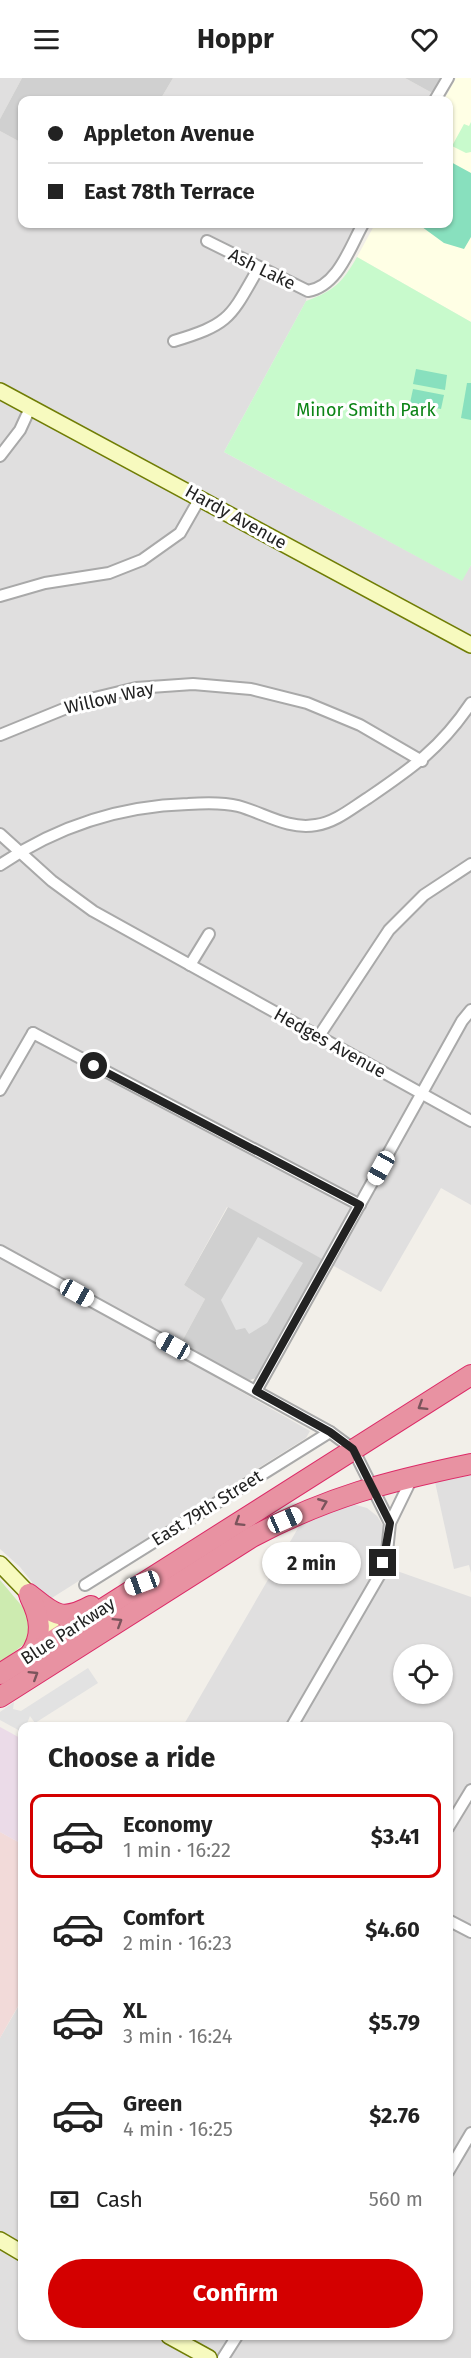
<!DOCTYPE html>
<meta charset="utf-8">
<style>
body{margin:0;font-family:"Fira Sans",sans-serif;background:#f2f2f2;color:#222;height:100vh;display:flex;flex-direction:column;font-size:22px;white-space:nowrap}
*{box-sizing:border-box;margin:0}
p{font-size:20px;color:#767676}
.icon{flex:none;width:33px;height:33px;fill:none;stroke:currentColor;stroke-width:2;stroke-linecap:round;stroke-linejoin:round}
.map{position:relative;flex:1;overflow:hidden}
.panel{position:absolute;left:18px;top:1644px;width:435px;height:618px;display:flex;flex-direction:column;background:#fff;border-radius:12px;box-shadow:0 2px 4px #0004}
.panel>*{flex:none}
.top-card{position:absolute;left:18px;top:18px;width:435px;height:132px;border-radius:12px;box-shadow:0 2px 4px #0004;display:grid;align-content:center;height:132px;padding:0 30px;background:#fff}
.buttons{position:absolute;left:393px;top:1566px;display:grid;gap:12px}
.buttons a{display:grid;place-items:center;width:60px;height:60px;border-radius:50%;background:#fff;box-shadow:0 2px 4px #0004;font-size:30px}
.end{position:absolute;width:27px;height:27px;margin:-14px;border:8px solid #222;background:#fff;box-shadow:0 0 0 3px #fff}
.from{border-radius:50%}
.bubble{position:absolute;height:42px;border-radius:21px;background:#fff;box-shadow:0 2px 4px #0004;font-size:20px;font-weight:700;line-height:42px;text-align:center}
.car{position:absolute;width:18px;height:36px;margin:-18px -9px;border-radius:8px;box-shadow:0 0 4px 2px #0007;background:linear-gradient(#fff 24%,#345 0 40%,#fff 0 76%,#345 0 86%,#fff 0)}
.top-card b{display:flex;align-items:center;gap:21px;height:57px;font-size:22px}
.top-card b+b{border-top:2px solid #e0e0e0}
.top-card i{width:15px;height:15px;background:#222}
ul{padding:0;list-style:none}
li{display:flex;align-items:center;gap:18px;height:84px;margin:0 12px 9px;padding:0 18px;border:3px solid transparent;border-radius:12px}
li div{flex:1}
li b{display:block;font-size:22px}
li em{font-style:normal;font-weight:700}
li.on{border-color:#d40000}
li>.icon{width:54px;height:54px;stroke-width:1.5}
h2{padding:0 30px;font-size:27px;line-height:72px}
.pay{display:flex;align-items:center;gap:15px;height:66px;padding:0 30px;font-size:22px}
.pay p{margin-inline-start:auto}
.action{display:flex;gap:12px;margin-top:auto;padding:12px 30px}
.action a{flex:1;height:69px;border-radius:36px;background:#d40000;color:#fff;font-size:24px;font-weight:700;line-height:69px;text-align:center}
header{display:flex;justify-content:space-between;align-items:center;height:78px;padding:0 30px;background:#fff;font-size:27px;font-weight:700}
.map>svg:first-child{display:block}
</style>
<header><svg class="icon" aria-label="menu" viewBox="0 0 24 24"><path d="M4 6h16M4 12h16M4 18h16"/></svg>Hoppr<svg class="icon" aria-label="heart" viewBox="0 0 24 24"><path d="M12 20l-8-8c-3-5 5-10 8-4 3-6 11-1 8 4z"/></svg></header>
<div class="map">
<svg width="471" height="2280" viewBox="0 0 471 2280">
<rect width="100%" height="100%" fill="#f2efe9"/>
<g fill="#e0dfdf" fill-rule="evenodd">
<polygon points="0,0 22,0 0,41"/>
<polygon points="173,0 405,0 434,16 431,22 160,22"/>
<polygon points="0,53 22,65 22,146 358,146 329,195 308,208 306,223 224,374 461,502 471,487 471,563 433,554 471,576 471,1127 441,1110 381,1214 227,1129 184,1207 205,1221 175,1276 310,1353 306,1360 47,1523 20,1489 0,1471"/>
<polygon points="471,1397 471,1495 469,1487 454,1491 435,1404"/>
<path d="M349,1425L367,1430L377,1438L384,1449V1463L377,1486L471,1519V2280H0V1960L22,1922V2258H448V1648H183L301,1445ZM404,1576H442V1616H404Z"/>
</g>
<polygon fill="#f2dad9" points="0,1754 22,1766 22,1921 0,1960"/>
<polygon fill="#ebdbe8" points="0,1649 22,1661 22,1766 0,1754"/>
<polygon fill="#ffffe5" points="456,0 471,0 471,244 357,179 375,146 448,146 448,22 444,22"/>
<g fill="#d0d0d0">
<polygon points="22,0 173,0 160,22 22,22 22,65 0,53 0,41"/>
<polygon points="405,0 443,0 434,16"/>
<polygon points="228,1129 324,1182 256,1300 250,1302 242,1301 180,1267 205,1221 184,1207"/>
</g>
<polygon fill="#cdebb0" points="0,1502 31,1539 28,1563 0,1585"/>
<g fill="#c8facc">
<polygon points="471,44 471,74 466,75 452,68 464,46 469,48"/>
<path d="M357,179L471,244V487L462,503L224,374L306,223C334,213 342,205 357,179Z"/>
</g>
<g fill="#88e0be">
<polygon points="449,83 471,95 471,159 464,171 444,165 418,146 448,146"/>
<polygon points="416,291 447,297 445,312 413,306"/>
<polygon points="467,305 471,305 471,342 461,340"/>
<polygon points="413,311 444,317 441,331 410,325"/>
</g>
<g fill="#e2e2e2">
<polygon points="258,1159 303,1185 267,1245 249,1256 245,1250 236,1252 221,1222"/>
<polygon points="88,1590 98,1605 35,1645 30,1638 26,1648 22,1648 22,1654 0,1642 0,1634 14,1624 13,1631 21,1633"/>
</g>
<g fill="none" stroke-linecap="round" stroke-linejoin="round">
<defs>
<g id="street">
<polyline points="435,22 448,0"/>
<path d="M207,163L308,213C338,208 350,169 363,146"/>
<path d="M174,263C230,246 230,240 258,191"/>
<polyline points="0,378 20,352 31,328"/>
<polyline points="0,518 45,505 109,495 142,482 180,455 200,420"/>
<polyline points="0,657 86,622 136,610 193,606 251,611 307,625 360,647 422,683"/>
<polyline points="0,756 52,803 93,833 471,1043"/>
<path d="M0,787C56,749 120,728 188,726C203,725 222,724 238,728C264,735 288,752 316,747C336,744 352,730 368,720C412,690 441,670 471,625"/>
<polyline points="190,887 209,856"/>
<polyline points="33,955 360,1127"/>
<polyline points="319,958 389,852 424,817 471,786"/>
<polyline points="0,1012 33,955"/>
<polyline points="0,1173 330,1354 353,1371 390,1445"/>
<polyline points="256,1313 462,943 471,932"/>
<polyline points="85,1507 330,1354"/>
<polyline points="292,1648 379,1498 387,1474 390,1445 412,1400"/>
<polyline points="448,1750 471,1712"/>
<polyline points="448,1842 471,1854"/>
<polyline points="448,2094 471,2055"/>
<polyline points="223,2280 237,2258"/>
</g>
<g id="secondary">
<polyline points="0,313 471,567"/>
<polyline points="0,1486 29,1516 64,1568"/>
<polyline points="0,2162 22,2175"/>
<polyline points="169,2258 209,2280"/>
</g>
<g id="highway">
<path d="M29,1516C53,1535 60,1545 91,1528"/>
<path d="M29,1578C44,1558 40,1539 30,1519"/>
<polyline points="0,1596 471,1297"/>
<path d="M0,1619L252,1459C327,1419 389,1403 471,1386"/>
</g>
</defs>
<use href="#street" stroke="#a9a9a9" stroke-width="14"/>
<use href="#secondary" stroke="#707d05" stroke-width="18"/>
<use href="#highway" stroke="#dc2a67" stroke-width="22"/>
<use href="#street" stroke="#fff" stroke-width="10"/>
<use href="#secondary" stroke="#f7fabf" stroke-width="15"/>
<use href="#highway" stroke="#e892a2" stroke-width="20"/>
</g>
<defs><path id="oneway-chevron" d="M-2-3.5L2.5 0L-2 3.5" fill="none" stroke-width="1.6" stroke-linecap="round" stroke-linejoin="round" transform="scale(1.5)"/></defs>
<g stroke="#7b545c">
<use href="#oneway-chevron" transform="translate(422 1328) rotate(148)"/>
<use href="#oneway-chevron" transform="translate(323 1425) rotate(-22)"/>
<use href="#oneway-chevron" transform="translate(239 1444) rotate(148)"/>
<use href="#oneway-chevron" transform="translate(118 1544) rotate(-32)"/>
<use href="#oneway-chevron" transform="translate(34 1597) rotate(-32)"/>
</g>
<g fill="none" stroke-linecap="round" stroke-linejoin="round">
<polyline stroke="#222" stroke-width="8" points="94,988 360,1127 256,1313 330,1354 353,1371 390,1445 383,1485"/>
</g>
<g text-anchor="middle" dominant-baseline="central" stroke-width="6" stroke-linejoin="round" paint-order="stroke">
<g font-size="18" fill="#222" stroke="#fff">
<text transform="translate(262 191) rotate(26)">Ash Lake</text>
<text transform="translate(236 439) rotate(29)">Hardy Avenue</text>
<text transform="translate(109 620) rotate(-13)">Willow Way</text>
<text transform="translate(330 965) rotate(29)">Hedges Avenue</text>
<text transform="translate(207 1430) rotate(-32)">East 79th Street</text>
<text transform="translate(68 1553) rotate(-33)">Blue Parkway</text>
</g>
<g font-size="18" fill="#0c8416" stroke="#fff">
<text x="366" y="332">Minor Smith Park</text>
</g>
</g>
</svg>
<div class="buttons">
<a><svg class="icon" aria-label="locate" viewBox="0 0 24 24"><circle cx="12" cy="12" r="6"/><path d="M12 2v4M12 18v4M2 12h4M18 12h4"/></svg></a>
</div>
<i class="end from" style="left:94px;top:988px"></i>
<i class="end" style="left:383px;top:1485px"></i>
<div class="bubble" style="left:262px;top:1464px;width:99px">2 min</div>
<i class="car" style="left:381px;top:1090px;rotate:209deg"></i>
<i class="car" style="left:77px;top:1215px;rotate:119deg"></i>
<i class="car" style="left:173px;top:1268px;rotate:299deg"></i>
<i class="car" style="left:285px;top:1442px;rotate:66deg"></i>
<i class="car" style="left:142px;top:1505px;rotate:250deg"></i>
<div class="top-card">
<b><i class="from"></i>Appleton Avenue</b>
<b><i></i>East 78th Terrace</b>
</div>
<section class="panel">
<h2>Choose a ride</h2>
<ul>
<li class="on"><svg class="icon" aria-label="car" viewBox="0 0 24 24"><path d="M5 17H2v-5l4-1 3-4h7l3 4 3 1v5h-3M9 17h6M6 11h13"/><circle cx="7" cy="17" r="2"/><circle cx="17" cy="17" r="2"/></svg><div><b>Economy</b><p>1 min · 16:22</p></div><em>$3.41</em></li>
<li><svg class="icon" aria-label="car" viewBox="0 0 24 24"><path d="M5 17H2v-5l4-1 3-4h7l3 4 3 1v5h-3M9 17h6M6 11h13"/><circle cx="7" cy="17" r="2"/><circle cx="17" cy="17" r="2"/></svg><div><b>Comfort</b><p>2 min · 16:23</p></div><em>$4.60</em></li>
<li><svg class="icon" aria-label="car" viewBox="0 0 24 24"><path d="M5 17H2v-5l4-1 3-4h7l3 4 3 1v5h-3M9 17h6M6 11h13"/><circle cx="7" cy="17" r="2"/><circle cx="17" cy="17" r="2"/></svg><div><b>XL</b><p>3 min · 16:24</p></div><em>$5.79</em></li>
<li><svg class="icon" aria-label="car" viewBox="0 0 24 24"><path d="M5 17H2v-5l4-1 3-4h7l3 4 3 1v5h-3M9 17h6M6 11h13"/><circle cx="7" cy="17" r="2"/><circle cx="17" cy="17" r="2"/></svg><div><b>Green</b><p>4 min · 16:25</p></div><em>$2.76</em></li>
</ul>
<div class="pay"><svg class="icon" aria-label="cash" viewBox="0 0 24 24"><path d="M3 7h18v10H3z"/><circle cx="12" cy="12" r="2"/></svg>Cash<p>560 m</p></div>
<div class="action"><a>Confirm</a></div>
</section>
</div>
